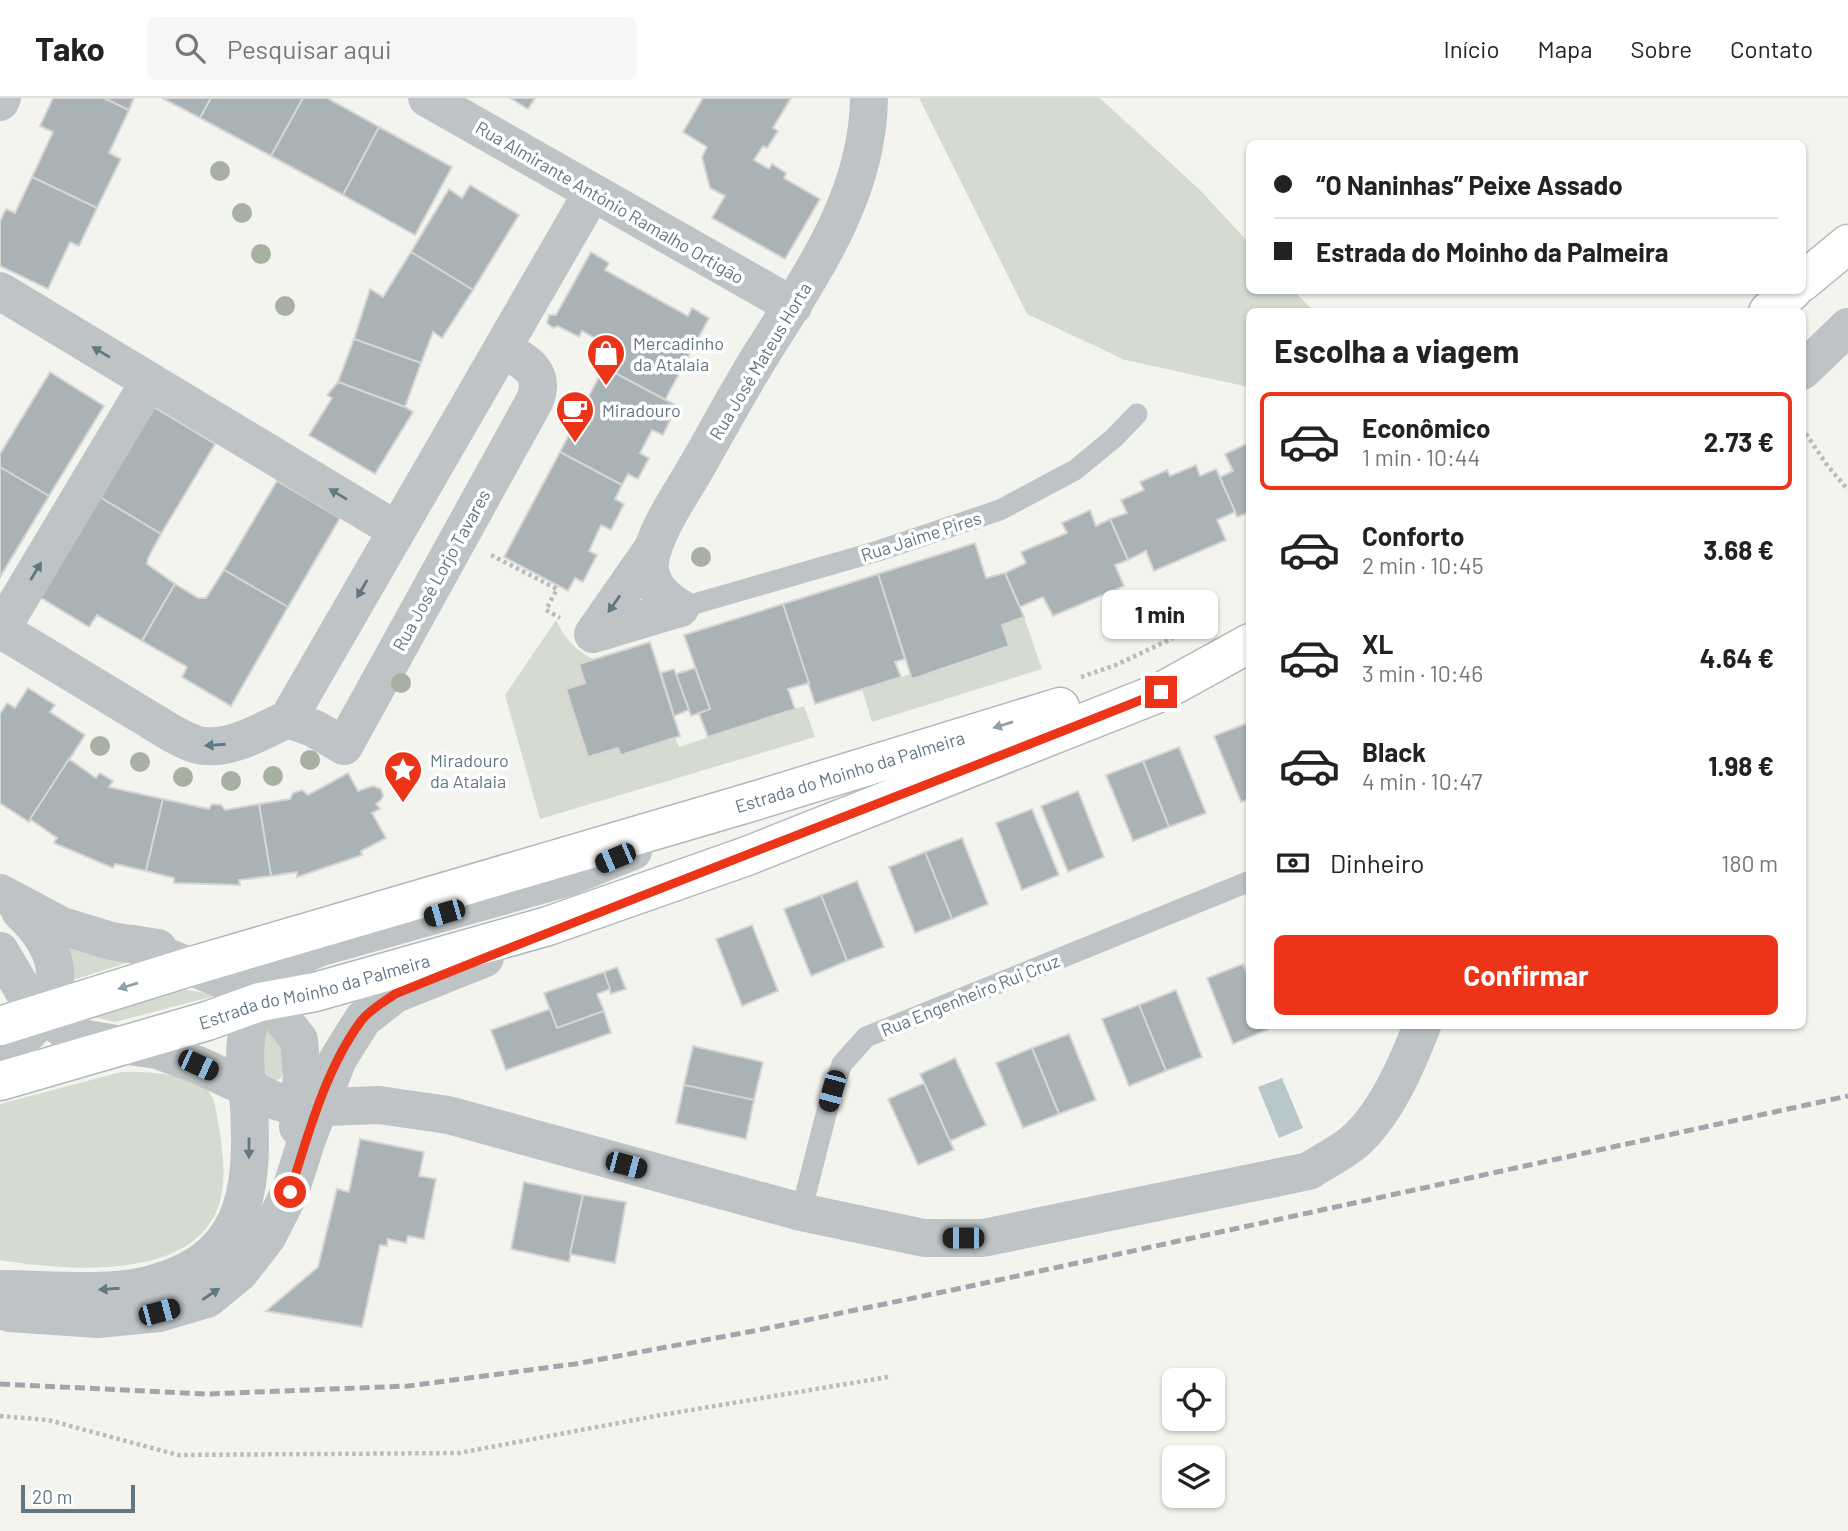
<!DOCTYPE html>
<html lang="pt">
<meta charset="utf-8">
<style>
body{margin:0;font-family:Barlow,sans-serif;background:#f6f6f6;color:#222;height:100vh;display:flex;flex-direction:column;font-size:26px;white-space:nowrap}
*{box-sizing:border-box;margin:0}
p{font-size:23px;color:#767676}
.icon{flex:none;width:38px;height:38px;fill:none;stroke:currentColor;stroke-width:2;stroke-linecap:round;stroke-linejoin:round}
.map{position:relative;flex:1;overflow:hidden}
.details{position:absolute;left:1246px;top:210px;width:560px;height:721px;display:flex;flex-direction:column;background:#fff;border-radius:10px;box-shadow:0 2px 5px #0004}
.details>*{flex:none}
.top-card{position:absolute;left:1246px;top:42px;width:560px;height:154px;border-radius:10px;box-shadow:0 2px 5px #0004;display:grid;align-content:center;height:154px;padding:0 28px;background:#fff}
.controls{position:absolute;left:1162px;top:1270px;display:grid;gap:14px}
.controls a{display:grid;place-items:center;width:63px;height:63px;border-radius:10px;background:#fff;box-shadow:0 2px 5px #0004;font-size:35px}
.scale{position:absolute;left:21px;bottom:18px;width:114px;box-sizing:border-box;padding-left:7px;border:4px solid #617782;border-top:0;font-size:19px;line-height:24px;white-space:nowrap;color:#617782;-webkit-text-stroke:5px #fff;paint-order:stroke}
.end{position:absolute;width:32px;height:32px;margin:-16px;border:9px solid #eb3418;background:#fff;box-shadow:0 0 0 4px #fff}
.from{border-radius:50%}
.bubble{position:absolute;height:49px;border-radius:10px;background:#fff;box-shadow:0 2px 5px #0004;font-size:23px;font-weight:700;line-height:49px;text-align:center}
.car{position:absolute;width:21px;height:42px;margin:-21px -10px;border-radius:9px;box-shadow:0 0 5px 2px #0007;background:linear-gradient(#222 24%,#8ab4d8 0 40%,#222 0 76%,#8ab4d8 0 86%,#222 0)}
.top-card b{display:flex;align-items:center;gap:24px;height:66px;font-size:26px}
.top-card b+b{border-top:2px solid #e0e0e0}
.top-card i{width:18px;height:18px;background:#222}
ul{padding:0;list-style:none}
li{display:flex;align-items:center;gap:21px;height:98px;margin:0 14px 10px;padding:0 14px;border:4px solid transparent;border-radius:10px}
li div{flex:1}
li b{display:block;font-size:26px}
li em{font-style:normal;font-weight:700}
li.active{border-color:#eb3418}
li>.icon{width:63px;height:63px;stroke-width:1.5}
h2{padding:0 28px;font-size:32px;line-height:84px}
.pay{display:flex;align-items:center;gap:18px;height:77px;padding:0 28px;font-size:26px}
.pay p{margin-inline-start:auto}
.button{display:flex;gap:14px;margin-top:auto;padding:14px 28px}
.button a{flex:1;height:80px;border-radius:10px;background:#eb3418;color:#fff;font-size:28px;font-weight:700;line-height:80px;text-align:center}
header{display:flex;align-items:center;gap:42px;box-sizing:border-box;height:98px;padding:0 35px;background:#fff;border-bottom:2px solid #e0e0e0}
header strong{font-size:33px}
nav{display:flex;gap:38px;margin-inline-start:auto;font-size:24px}
.search{width:490px;height:63px;background:#f6f6f6;display:flex;align-items:center;gap:18px;box-sizing:border-box;padding:0 24px;border-radius:10px;color:#767676;font-size:26px}
.map>svg:first-child{display:block}
</style>
<header>
<strong>Tako</strong>
<div class="search"><svg class="icon" aria-label="search" viewBox="0 0 24 24"><circle cx="10" cy="10" r="6"/><path d="M15 15l6 6"/></svg>Pesquisar aqui</div>
<nav><a>Início</a><a>Mapa</a><a>Sobre</a><a>Contato</a></nav>
</header>
<div class="map">
<svg width="1848" height="1433" viewBox="0 0 1848 1433">
<rect width="100%" height="100%" fill="#f4f4ef"/>
<g fill="#d6dbd0">
<polygon points="919,0 1100,0 1201,93 1249,145 1250,192 1294,193 1314,213 1250,214 1249,289 1125,262 1027,216"/>
<polygon points="1024,519 1042,571 872,624 862,591 910,576 913,581 1009,549 1002,527"/>
<path d="M556,522C564,540 576,553 593,561L579,566L585,585L566,591L588,659L618,650L621,656L675,639L679,649L804,608L815,639L540,721L505,597Z"/>
<polygon points="68,849 129,864 67,884"/>
<polygon points="181,891 218,897 115,924 85,917"/>
<path d="M268,931L282,943C284,959 292,986 267,983L255,957Z"/>
<path d="M121,974C144,973 186,976 205,990C215,997 216,1013 218,1024C225,1066 232,1113 193,1143C147,1179 54,1171 0,1162V1006Z"/>
</g>
<polygon fill="#b8c7ca" points="1282,980 1303,1030 1279,1040 1258,989"/>
<g fill="#a9b3b6" stroke="#d5d5d3" stroke-width="2">
<polygon points="53,0 104,0 129,12 109,55 121,61 97,110 32,79 53,34 40,28"/>
<polygon points="104,0 134,0 129,12"/>
<polygon points="162,0 211,0 200,20"/>
<polygon points="211,0 303,0 271,58 200,20"/>
<polygon points="303,0 327,0 379,29 343,97 271,58"/>
<polygon points="510,0 535,0 528,11"/>
<polygon points="703,0 791,0 773,30 778,33 767,50 763,48 754,62 769,71 772,66 786,75 784,80 820,101 785,161 712,120 725,98 710,90 702,59 707,49 683,34"/>
<polygon points="379,29 452,69 415,137 343,97"/>
<polygon points="32,79 97,110 79,148 70,144 48,191 0,168 0,123 6,111 15,115"/>
<polygon points="470,87 519,117 473,192 411,154 449,91 462,100"/>
<polygon points="411,154 473,192 442,240 433,234 421,265 354,241 370,191 383,199"/>
<polygon points="591,154 609,165 605,172 688,218 692,210 709,220 665,302 604,269 614,251 582,233 579,239 558,228 553,230 547,225 549,217 556,217"/>
<polygon points="354,241 421,265 405,309 338,284"/>
<polygon points="604,269 677,308 663,337 652,332 640,355 649,360 638,381 628,376 622,387 560,354"/>
<polygon points="50,274 104,308 49,398 0,369 0,356"/>
<polygon points="338,284 405,309 413,314 375,376 309,337 332,300 327,297"/>
<polygon points="152,308 215,346 161,436 98,398"/>
<polygon points="1250,344 1250,414 1237,419 1220,379 1233,373 1225,356"/>
<polygon points="560,354 622,387 615,401 624,406 611,432 601,427 589,453 597,457 583,484 575,480 568,493 504,459"/>
<polygon points="1196,367 1200,378 1216,371 1235,414 1217,422 1226,442 1154,473 1146,453 1128,462 1110,421 1127,415 1121,402 1144,392 1140,384 1167,372 1170,378"/>
<polygon points="0,369 49,398 0,479"/>
<polygon points="277,383 340,420 288,509 224,472"/>
<polygon points="98,398 161,436 148,460 147,466 175,486 142,543 97,517 89,529 38,498"/>
<polygon points="1090,412 1096,428 1110,421 1128,462 1115,467 1124,488 1053,518 1043,499 1020,509 1005,475 1026,465 1021,454 1067,435 1062,425"/>
<polygon points="975,445 986,480 1005,475 1024,519 1002,527 1009,548 912,581 878,476"/>
<polygon points="224,472 288,509 231,608 182,579 187,569 142,543 175,486 198,500 206,500"/>
<polygon points="878,476 905,561 895,564 901,579 815,606 783,506"/>
<polygon points="783,506 809,585 788,591 795,611 708,639 699,615 710,611 684,537"/>
<polygon points="650,544 680,638 621,657 618,650 588,659 566,591 585,585 579,566"/>
<polygon points="695,570 710,611 691,618 676,576"/>
<polygon points="674,571 689,612 674,618 661,575"/>
<polygon points="28,590 55,607 50,614 85,637 29,724 0,705 0,616 7,605 15,610"/>
<polygon points="1250,624 1250,701 1241,704 1214,638"/>
<polygon points="1179,649 1206,715 1169,729 1143,663"/>
<polygon points="69,661 96,680 100,675 113,683 109,689 163,701 146,773 115,766 113,770 54,745 57,740 30,721"/>
<polygon points="1143,663 1169,729 1133,743 1106,677"/>
<polygon points="348,675 358,693 373,688 381,691 383,697 381,702 376,706 380,711 372,715 386,740 361,753 362,757 297,779 297,774 271,778 259,706 290,701 293,695 302,692 308,697"/>
<polygon points="1078,693 1104,759 1068,774 1041,708"/>
<polygon points="163,701 209,711 212,706 221,707 225,712 259,706 271,778 239,782 240,787 174,785 174,780 146,773"/>
<polygon points="1032,711 1059,777 1022,792 996,725"/>
<polygon points="962,740 988,806 952,821 925,754"/>
<polygon points="925,754 952,821 915,835 889,769"/>
<polygon points="857,783 884,849 847,863 821,797"/>
<polygon points="821,797 847,863 811,878 784,811"/>
<polygon points="752,827 778,893 742,908 716,841"/>
<polygon points="1243,866 1250,882 1250,928 1268,928 1269,931 1233,946 1207,880"/>
<polygon points="617,869 626,891 611,896 604,874"/>
<polygon points="604,874 610,891 597,896 604,913 557,930 544,895"/>
<polygon points="1176,892 1202,959 1166,973 1139,907"/>
<polygon points="1139,907 1166,973 1129,988 1102,921"/>
<polygon points="550,911 557,930 604,913 611,935 506,972 491,932"/>
<polygon points="1069,936 1096,1002 1059,1016 1032,950"/>
<polygon points="693,948 763,964 754,1002 684,987"/>
<polygon points="1032,950 1059,1016 1023,1030 996,965"/>
<polygon points="955,960 986,1027 950,1043 920,976"/>
<polygon points="924,985 954,1052 918,1067 888,1001"/>
<polygon points="684,987 754,1002 746,1041 676,1025"/>
<polygon points="360,1041 424,1054 419,1078 436,1081 424,1141 408,1138 406,1145 388,1141 387,1148 380,1147 362,1229 266,1213 318,1169 337,1091 349,1094"/>
<polygon points="524,1084 583,1097 569,1164 511,1151"/>
<polygon points="583,1097 626,1104 615,1165 570,1156"/>
</g>
<g fill="none" stroke-linecap="round" stroke-linejoin="round">
<defs>
<g id="secondary">
<polyline points="1802,184 1848,146"/>
<polyline points="1768,214 1793,192"/>
<path id="s1" d="M0,928L192,868L751,704L1060,609"/>
<path id="s2" d="M0,983L207,923L260,904L315,894L548,828L747,758L1161,594L1250,545"/>
</g>
</defs>
<use href="#secondary" stroke="#b1b8bb" stroke-width="41"/>
<g stroke="#b8bcbe" stroke-width="4.5" stroke-dasharray="3.5 3.5" stroke-linecap="butt">
<polyline points="1802,330 1827,367 1848,392"/>
<polyline points="491,457 557,491 546,512 560,520"/>
<polyline points="1081,579 1116,567 1173,540"/>
<polyline points="0,1318 48,1322 178,1357 459,1355 661,1317 888,1279"/>
</g>
<g stroke="#bec4c6" stroke-width="21">
<polyline points="680,510 878,453 1000,412 1075,372 1114,340 1137,316"/>
<polyline points="801,1114 832,993 842,966 866,939 1250,783"/>
</g>
<g stroke="#bec4c6" stroke-width="38">
<polyline points="427,0 793,208"/>
<polyline points="0,4 2,0"/>
<polyline points="0,193 396,432"/>
<polyline points="1802,273 1848,229"/>
<polyline points="653,450 593,536 680,510"/>
<path d="M680,510C663,500 648,485 650,464C654,433 682,395 697,368C719,330 740,290 764,252C813,174 868,96 869,0"/>
<path d="M0,531L173,636C181,640 190,645 198,647C229,654 261,633 288,621L592,95"/>
<polyline points="0,533 149,284"/>
<path d="M288,621L315,631L344,648L535,302C546,273 525,264 503,251"/>
<path d="M122,947L157,952L198,967L276,1003L301,1010L379,1007L448,1017L801,1114L924,1140H983L1309,1073C1324,1063 1341,1055 1354,1044C1386,1016 1407,966 1422,928"/>
</g>
<g stroke="#bec4c6" stroke-width="38">
<polyline points="0,795 62,828 111,843 158,850"/>
<polyline points="134,846 242,889 280,918 299,942 302,976 298,1029"/>
<polyline points="0,853 27,899 55,925 69,935 86,941 122,947"/>
<path d="M0,960C58,915 79,868 20,813"/>
<path d="M0,1191C43,1191 103,1197 144,1188C244,1165 254,1099 249,1009C247,983 242,956 248,930C250,921 256,914 260,906C263,898 264,888 269,881C282,866 301,858 318,850L569,779L633,753"/>
<polyline points="9,1215 98,1221 159,1215 207,1201 240,1174 267,1139 290,1094 307,1041 338,961 363,921 395,896 485,860"/>
</g>
<use href="#secondary" stroke="#fff" stroke-width="38"/>
<polyline stroke="#9fa7ac" stroke-width="5" stroke-dasharray="10 5" stroke-linecap="butt" points="0,1286 207,1296 408,1288 575,1266 759,1232 957,1191 1848,998"/>
</g>
<g fill="#a7b0a1">
<circle cx="220" cy="73" r="10"/>
<circle cx="242" cy="115" r="10"/>
<circle cx="261" cy="156" r="10"/>
<circle cx="285" cy="208" r="10"/>
<circle cx="701" cy="459" r="10"/>
<circle cx="401" cy="585" r="10"/>
<circle cx="100" cy="648" r="10"/>
<circle cx="310" cy="662" r="10"/>
<circle cx="140" cy="664" r="10"/>
<circle cx="273" cy="678" r="10"/>
<circle cx="183" cy="679" r="10"/>
<circle cx="404" cy="682" r="10"/>
<circle cx="231" cy="683" r="10"/>
</g>
<defs><path id="oneway-solid" d="M-6-.8H1V-3.2L6.5 0L1 3.2V.8H-6Z" transform="scale(1.75)"/></defs>
<g fill="#617782">
<use href="#oneway-solid" transform="translate(101 254) rotate(-149)"/>
<use href="#oneway-solid" transform="translate(338 396) rotate(-149)"/>
<use href="#oneway-solid" transform="translate(36 473) rotate(-59)"/>
<use href="#oneway-solid" transform="translate(362 491) rotate(120)"/>
<use href="#oneway-solid" transform="translate(614 506) rotate(125)"/>
<use href="#oneway-solid" transform="translate(215 647) rotate(176)"/>
<use href="#oneway-solid" transform="translate(249 1050) rotate(90)"/>
<use href="#oneway-solid" transform="translate(109 1191) rotate(176)"/>
<use href="#oneway-solid" transform="translate(211 1196) rotate(-34)"/>
</g>
<g fill="#90a0a8">
<use href="#oneway-solid" transform="translate(1003 627) rotate(163)"/>
<use href="#oneway-solid" transform="translate(128 888) rotate(163)"/>
</g>
<g fill="none" stroke-linecap="round" stroke-linejoin="round">
<path stroke="#eb3418" stroke-width="9" d="M290,1094C308,1037 325,972 361,923C369,912 384,904 395,896C649,793 906,696 1161,594"/>
</g>
<defs>
<symbol id="shop-pin" viewBox="-11 -11 22 30"><path d="M0 17L-7.5 6A9.5 9.5 0 1 1 7.5 6Z" fill="#eb3418" stroke="#fff"/><path d="M-5-2.5h2.3a2.7 3.5 0 0 1 5.4 0H5L5.5 6h-11ZM-1.5-2.5h3a1.5 2.3 0 0 0-3 0Z" fill="#fff"/></symbol>
<symbol id="cafe-pin" viewBox="-11 -11 22 30"><path d="M0 17L-7.5 6A9.5 9.5 0 1 1 7.5 6Z" fill="#eb3418" stroke="#fff"/><path d="M-5.5-4.5H6V0H3Q3 3.5 0 3.5H-2.5Q-5.5 3.5-5.5 0ZM3-3.2v2h1.7v-2ZM-6 4.5H4V6H-6Z" fill="#fff"/></symbol>
<symbol id="sight-pin" viewBox="-11 -11 22 30"><path d="M0 17L-7.5 6A9.5 9.5 0 1 1 7.5 6Z" fill="#eb3418" stroke="#fff"/><path d="M0-6L1.8-2.2L6-1.7L2.9 1.2L3.7 5.4L0 3.3L-3.7 5.4L-2.9 1.2L-6-1.7L-1.8-2.2Z" fill="#fff"/></symbol>
</defs>
<g fill-rule="evenodd">
<use href="#shop-pin" x="584" y="233" width="44" height="60"/>
<use href="#cafe-pin" x="553" y="290" width="44" height="60"/>
<use href="#sight-pin" x="381" y="650" width="44" height="60"/>
</g>
<g text-anchor="middle" dominant-baseline="central" stroke-width="7" stroke-linejoin="round" paint-order="stroke">
<g font-size="18" fill="#617782" stroke="#fff">
<text transform="translate(610 104) rotate(30)">Rua Almirante António Ramalho Ortigão</text>
<text transform="translate(760 263) rotate(-59)">Rua José Mateus Horta</text>
<text transform="translate(921 438) rotate(-18)">Rua Jaime Pires</text>
<text transform="translate(441 472) rotate(-61)">Rua José Lorjo Tavares</text>
<text stroke="none"><textPath href="#s1" startOffset="887">Estrada do Moinho da Palmeira</textPath></text>
<text stroke="none"><textPath href="#s2" startOffset="327">Estrada do Moinho da Palmeira</textPath></text>
<text transform="translate(970 897) rotate(-22)">Rua Engenheiro Rui Cruz</text>
</g>
<g font-size="18" fill="#617782" stroke="#fff" text-anchor="start">
<text x="633" y="245">Mercadinho<tspan x="633" dy="21">da Atalaia</tspan></text>
<text x="602" y="312">Miradouro</text>
<text x="430" y="662">Miradouro<tspan x="430" dy="21">da Atalaia</tspan></text>
</g>
</g>
</svg>
<div class="controls">
<a><svg class="icon" aria-label="locate" viewBox="0 0 24 24"><circle cx="12" cy="12" r="6"/><path d="M12 2v4M12 18v4M2 12h4M18 12h4"/></svg></a>
<a><svg class="icon" aria-label="layers" viewBox="0 0 24 24"><path d="M12 4l9 5-9 5-9-5zM3 14l9 5 9-5"/></svg></a>
</div>
<div class="scale">20 m</div>
<i class="end from" style="left:290px;top:1094px"></i>
<i class="end" style="left:1161px;top:594px"></i>
<div class="bubble" style="left:1102px;top:492px;width:116px">1 min</div>
<i class="car" style="left:615px;top:760px;rotate:247deg"></i>
<i class="car" style="left:444px;top:815px;rotate:254deg"></i>
<i class="car" style="left:198px;top:967px;rotate:115deg"></i>
<i class="car" style="left:832px;top:993px;rotate:195deg"></i>
<i class="car" style="left:626px;top:1067px;rotate:105deg"></i>
<i class="car" style="left:963px;top:1140px;rotate:270deg"></i>
<i class="car" style="left:159px;top:1214px;rotate:75deg"></i>
<div class="top-card">
<b><i class="from"></i>“O Naninhas” Peixe Assado</b>
<b><i></i>Estrada do Moinho da Palmeira</b>
</div>
<section class="details">
<h2>Escolha a viagem</h2>
<ul>
<li class="active"><svg class="icon" aria-label="car" viewBox="0 0 24 24"><path d="M5 17H2v-5l4-1 3-4h7l3 4 3 1v5h-3M9 17h6M6 11h13"/><circle cx="7" cy="17" r="2"/><circle cx="17" cy="17" r="2"/></svg><div><b>Econômico</b><p>1 min · 10:44</p></div><em>2.73 €</em></li>
<li><svg class="icon" aria-label="car" viewBox="0 0 24 24"><path d="M5 17H2v-5l4-1 3-4h7l3 4 3 1v5h-3M9 17h6M6 11h13"/><circle cx="7" cy="17" r="2"/><circle cx="17" cy="17" r="2"/></svg><div><b>Conforto</b><p>2 min · 10:45</p></div><em>3.68 €</em></li>
<li><svg class="icon" aria-label="car" viewBox="0 0 24 24"><path d="M5 17H2v-5l4-1 3-4h7l3 4 3 1v5h-3M9 17h6M6 11h13"/><circle cx="7" cy="17" r="2"/><circle cx="17" cy="17" r="2"/></svg><div><b>XL</b><p>3 min · 10:46</p></div><em>4.64 €</em></li>
<li><svg class="icon" aria-label="car" viewBox="0 0 24 24"><path d="M5 17H2v-5l4-1 3-4h7l3 4 3 1v5h-3M9 17h6M6 11h13"/><circle cx="7" cy="17" r="2"/><circle cx="17" cy="17" r="2"/></svg><div><b>Black</b><p>4 min · 10:47</p></div><em>1.98 €</em></li>
</ul>
<div class="pay"><svg class="icon" aria-label="cash" viewBox="0 0 24 24"><path d="M3 7h18v10H3z"/><circle cx="12" cy="12" r="2"/></svg>Dinheiro<p>180 m</p></div>
<div class="button"><a>Confirmar</a></div>
</section>
</div>
